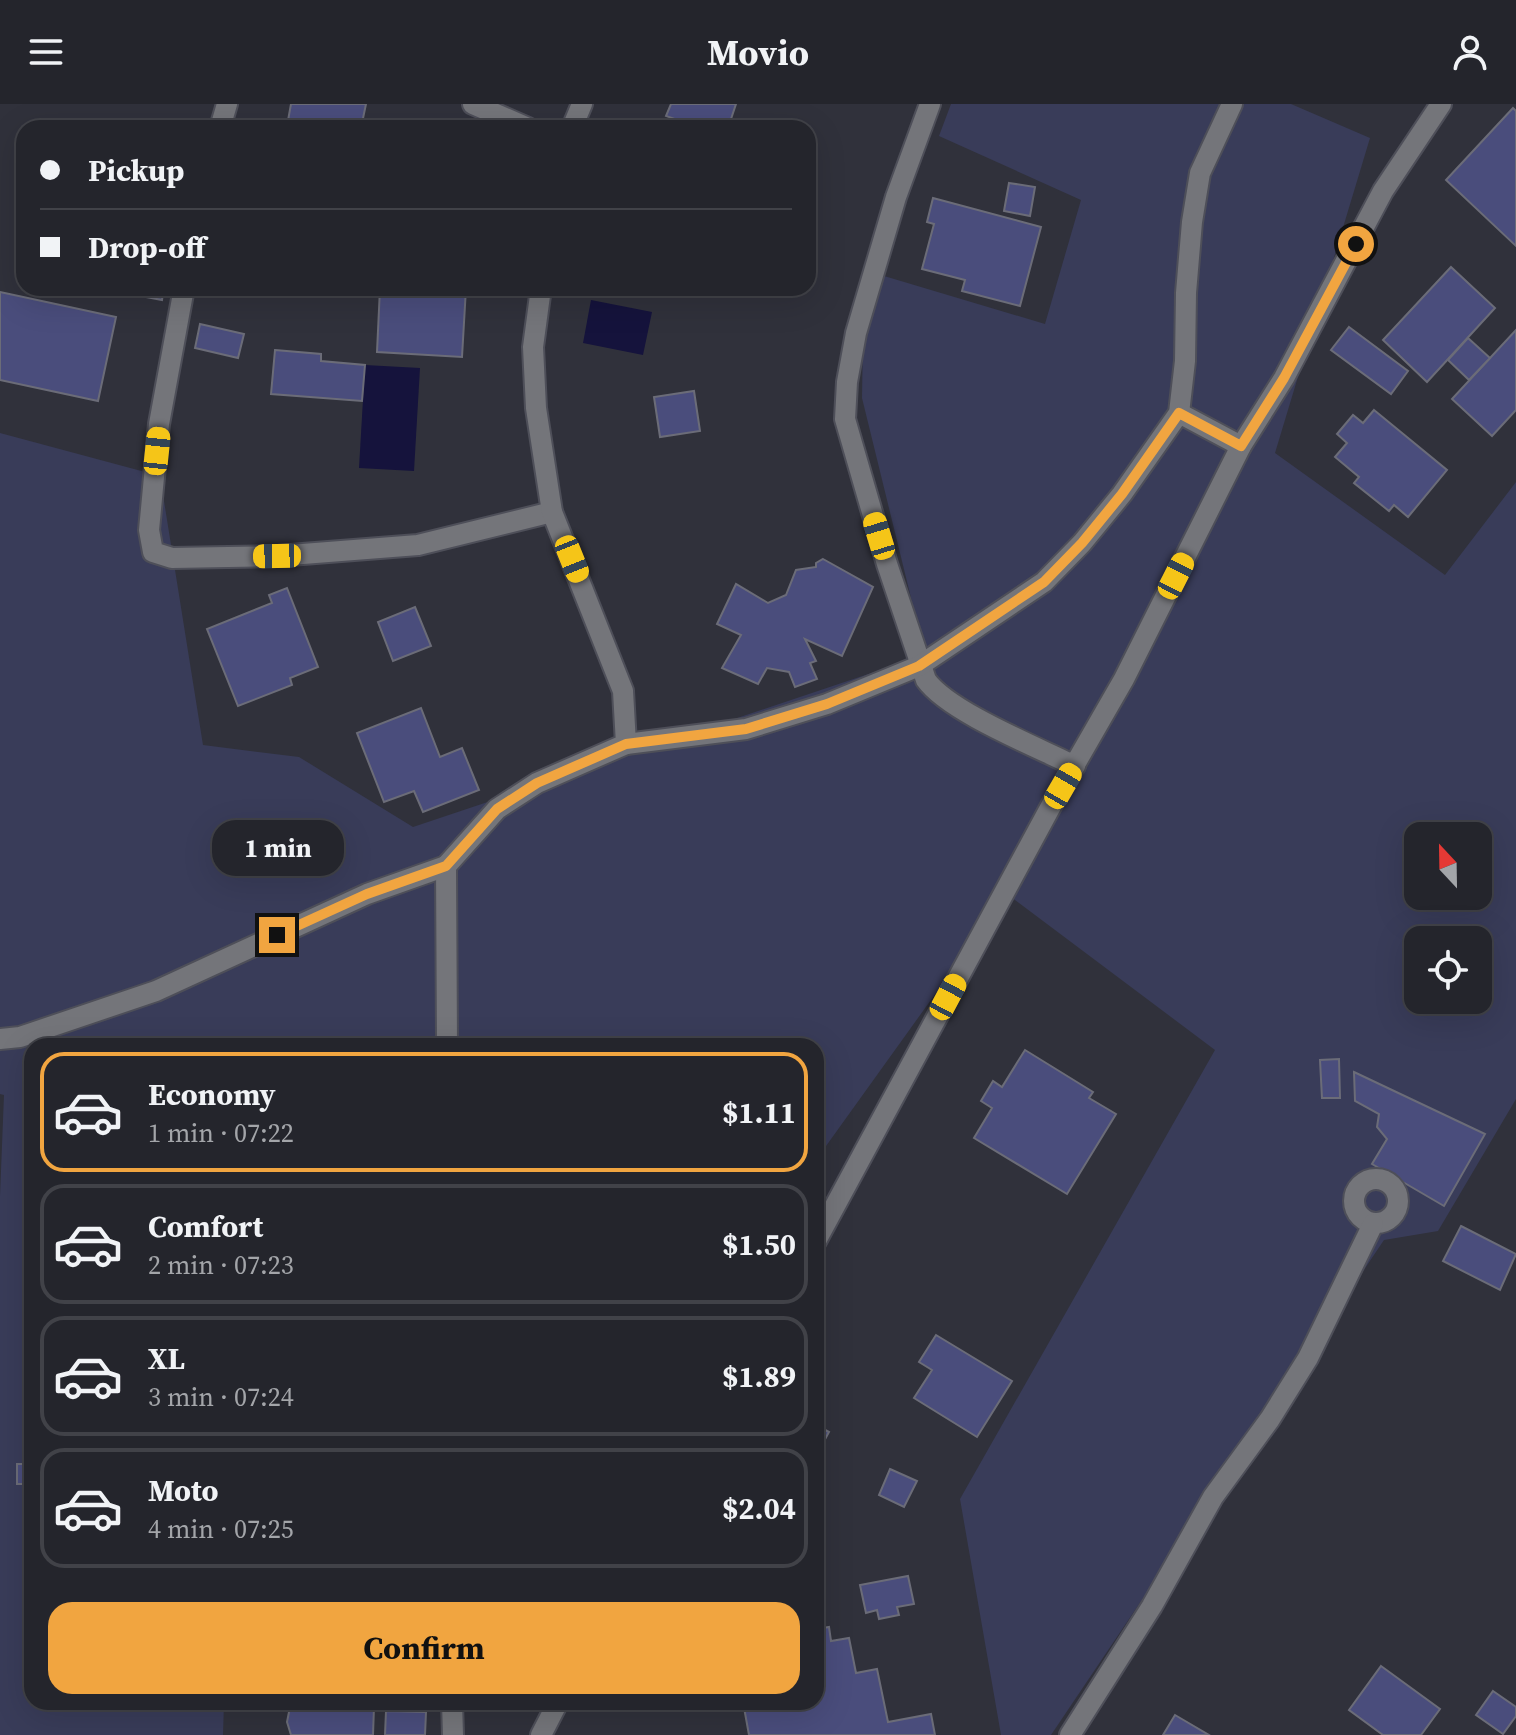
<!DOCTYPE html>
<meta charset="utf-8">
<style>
body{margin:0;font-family:"Source Serif 4",serif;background:#303138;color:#f1f3f6;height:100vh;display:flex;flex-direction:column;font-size:30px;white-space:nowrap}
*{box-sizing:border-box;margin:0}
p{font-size:26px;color:#a3a5a9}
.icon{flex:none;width:44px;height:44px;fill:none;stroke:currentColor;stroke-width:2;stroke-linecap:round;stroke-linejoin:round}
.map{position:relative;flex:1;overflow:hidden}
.side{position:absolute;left:24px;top:934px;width:800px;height:672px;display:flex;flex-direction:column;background:#24252c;border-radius:24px;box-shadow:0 8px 32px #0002,0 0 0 2px #414248}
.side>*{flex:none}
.guide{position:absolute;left:16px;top:16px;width:800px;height:176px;border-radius:24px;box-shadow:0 8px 32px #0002,0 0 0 2px #414248;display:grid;align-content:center;height:176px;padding:0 24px;background:#24252c}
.needle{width:52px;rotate:338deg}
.buttons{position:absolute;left:1404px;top:718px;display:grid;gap:16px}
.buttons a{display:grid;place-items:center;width:88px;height:88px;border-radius:16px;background:#24252c;box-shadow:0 8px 32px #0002,0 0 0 2px #414248;font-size:40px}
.end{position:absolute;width:36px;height:36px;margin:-18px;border:10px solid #f1a540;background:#111;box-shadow:0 0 0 4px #111}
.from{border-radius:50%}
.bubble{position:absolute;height:56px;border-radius:24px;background:#24252c;box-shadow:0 8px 32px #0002,0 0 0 2px #414248;font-size:26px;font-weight:700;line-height:56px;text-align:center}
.car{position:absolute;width:24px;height:48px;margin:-24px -12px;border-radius:10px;box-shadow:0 0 6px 2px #0007;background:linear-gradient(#f5c518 24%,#345 0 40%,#f5c518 0 76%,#345 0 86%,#f5c518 0)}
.guide b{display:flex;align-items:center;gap:28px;height:76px;font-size:30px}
.guide b+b{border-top:2px solid #414248}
.guide i{width:20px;height:20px;background:#f1f3f6}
ul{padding:14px 0 0;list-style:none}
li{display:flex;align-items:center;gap:24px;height:120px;margin:0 16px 12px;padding:0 8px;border:4px solid #414248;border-radius:24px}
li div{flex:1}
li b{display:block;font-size:30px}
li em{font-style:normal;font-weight:700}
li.selected{border-color:#f1a540}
li>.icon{width:72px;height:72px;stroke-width:1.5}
.primary-button{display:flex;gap:16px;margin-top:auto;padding:16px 24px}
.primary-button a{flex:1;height:92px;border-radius:24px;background:#f1a540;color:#111;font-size:32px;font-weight:700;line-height:92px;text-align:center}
header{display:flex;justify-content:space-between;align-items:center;height:104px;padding:0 24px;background:#24252c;font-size:36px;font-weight:700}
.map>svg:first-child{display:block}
</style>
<header><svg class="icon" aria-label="menu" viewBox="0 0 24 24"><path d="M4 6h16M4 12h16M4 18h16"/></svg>Movio<svg class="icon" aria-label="person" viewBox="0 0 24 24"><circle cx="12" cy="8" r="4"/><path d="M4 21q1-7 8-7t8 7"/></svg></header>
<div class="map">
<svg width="1516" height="1631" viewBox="0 0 1516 1631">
<rect width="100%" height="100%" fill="#30313b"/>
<path fill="#393c59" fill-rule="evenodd" d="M951,0H1291L1370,34L1275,349L1445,471L1516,378V995L1438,1127L1384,1136L1051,1631H1001L960,1395L1215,946L1007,790L816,1056V942H32V1598H224L223,1631H0V1092L4,991L0,990V329L160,372L203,641L299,653L413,723L925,551L862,294L864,166L1045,220L1081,96L939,32ZM1418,732H1478V792H1418ZM1418,836H1478V896H1418Z"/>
<g fill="#15133c">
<polygon points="591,196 652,208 643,251 583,239"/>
<polygon points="365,261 420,264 414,367 359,364"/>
</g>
<g fill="#4a4d7c" stroke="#6b6c78" stroke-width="2">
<polygon points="291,0 366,0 361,24 295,24 287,22"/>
<polygon points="671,0 736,0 728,24 700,24 666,12"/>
<polygon points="1513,4 1516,7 1516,142 1446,76"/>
<polygon points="1009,79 1035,83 1030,112 1004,107"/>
<polygon points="933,94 1041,123 1020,202 962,187 965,176 922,165 934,120 927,118"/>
<polygon points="1451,163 1495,204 1427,278 1383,236"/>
<polygon points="126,184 164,184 162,196 125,189"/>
<polygon points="380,184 466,184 462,253 377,248"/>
<polygon points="671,184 712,184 711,192"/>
<polygon points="0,188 116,213 98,297 0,276"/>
<polygon points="200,220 244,230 238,254 195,244"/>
<polygon points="1349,223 1408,267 1391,290 1331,246"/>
<polygon points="1516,226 1516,306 1492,332 1452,295"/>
<polygon points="1468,234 1490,254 1469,276 1448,256"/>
<polygon points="275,246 321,250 321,257 365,261 362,297 271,290"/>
<polygon points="694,287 700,327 660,333 654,293"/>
<polygon points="1374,306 1447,366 1408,413 1394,401 1389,407 1354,379 1359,373 1335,353 1347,339 1337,330 1353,311 1363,319"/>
<polygon points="823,455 873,483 842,552 805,535 816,557 810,559 817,575 795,583 789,568 767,564 758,580 722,564 741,531 717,520 736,480 768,499 786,491 796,466 816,463 816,459"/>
<polygon points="287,484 318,563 290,574 292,581 238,602 207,525 272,499 269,491"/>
<polygon points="415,503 431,542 393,557 378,518"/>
<polygon points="421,604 440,653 462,644 479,686 423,708 414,687 384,698 357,629"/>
<polygon points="1025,946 1093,988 1089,994 1116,1010 1067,1090 974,1034 992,1004 981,997 993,977 1002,983"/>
<polygon points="1339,955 1340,994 1322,994 1320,956"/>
<polygon points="1354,968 1485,1030 1444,1102 1372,1060 1387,1035 1377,1023 1379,1010 1355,997"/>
<polygon points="1461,1122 1516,1150 1500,1186 1443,1157"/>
<polygon points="936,1231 1012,1277 977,1333 914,1294 932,1266 919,1258"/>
<polygon points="816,1321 829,1328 816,1352"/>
<rect x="17" y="1360" width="15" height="20"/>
<polygon points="890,1365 917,1377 904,1403 879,1391"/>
<polygon points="908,1472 914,1500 897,1503 899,1511 879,1515 877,1506 866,1509 860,1481"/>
<polygon points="829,1523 831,1537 849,1534 856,1569 877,1565 888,1618 931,1610 935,1631 749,1631 743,1598 816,1598 816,1525"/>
<polygon points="1381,1562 1440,1605 1421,1631 1383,1631 1349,1606"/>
<polygon points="1493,1587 1516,1603 1516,1612 1503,1630 1476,1611"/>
<polygon points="295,1600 374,1603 373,1631 291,1631 287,1618 289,1608"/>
<polygon points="386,1607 426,1608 425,1631 385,1631"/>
<polygon points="1175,1611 1209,1631 1163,1631"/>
</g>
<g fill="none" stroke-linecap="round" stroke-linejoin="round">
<defs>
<g id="minor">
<polyline points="473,0 528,24"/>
<path d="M930,0L896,93L856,229L847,278L845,315L887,460L926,576C949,608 1037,643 1075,662"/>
<polyline points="220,24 227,0"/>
<polyline points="572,24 582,0"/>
<polyline points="184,184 159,320 149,426 153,448 172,454 277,452 418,441 552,408"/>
<polyline points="1179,309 1241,342"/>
<polyline points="626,640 746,625 827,600 919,562 1044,478 1082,439 1122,390 1179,309 1185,257 1186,189 1192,118 1200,69 1232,0"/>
<polyline points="0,935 20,933 156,887 367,790 446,762"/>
<polyline points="447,942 446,762 497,705 537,679 626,640 623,587 552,408 536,304 533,243 541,184"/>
<circle cx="1376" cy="1097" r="22"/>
<polyline points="816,1137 1051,702 1124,575 1241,342 1284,274 1383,87 1441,0"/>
<polyline points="452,1598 453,1631"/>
<polyline points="541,1631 558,1598"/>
<polyline points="1070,1631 1152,1502 1213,1393 1270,1315 1308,1254 1373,1120"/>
</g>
</defs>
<use href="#minor" stroke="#4e4f59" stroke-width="24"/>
<use href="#minor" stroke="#74757a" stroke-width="20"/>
</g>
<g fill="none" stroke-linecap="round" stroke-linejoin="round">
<polyline stroke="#f1a540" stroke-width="10" points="277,831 367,790 446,762 497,705 537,679 626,640 746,625 827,600 919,562 1044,478 1082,439 1122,390 1179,309 1241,342 1284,274 1356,140"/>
</g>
</svg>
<div class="buttons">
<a><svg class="needle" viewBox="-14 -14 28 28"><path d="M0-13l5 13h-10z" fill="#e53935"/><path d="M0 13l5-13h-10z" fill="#a3a5a9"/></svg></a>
<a><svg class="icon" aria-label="locate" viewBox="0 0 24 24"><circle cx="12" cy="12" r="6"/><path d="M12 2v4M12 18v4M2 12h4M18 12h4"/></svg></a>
</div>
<i class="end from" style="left:1356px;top:140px"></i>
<i class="end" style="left:277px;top:831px"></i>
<div class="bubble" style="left:212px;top:716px;width:132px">1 min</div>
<i class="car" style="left:157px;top:347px;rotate:6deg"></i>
<i class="car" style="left:879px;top:432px;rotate:343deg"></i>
<i class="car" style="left:277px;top:452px;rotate:269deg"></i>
<i class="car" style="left:572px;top:455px;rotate:158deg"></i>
<i class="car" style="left:1176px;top:472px;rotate:27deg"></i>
<i class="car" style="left:1063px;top:682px;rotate:30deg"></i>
<i class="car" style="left:948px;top:893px;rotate:28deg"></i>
<div class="guide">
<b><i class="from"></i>Pickup</b>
<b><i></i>Drop-off</b>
</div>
<section class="side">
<ul>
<li class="selected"><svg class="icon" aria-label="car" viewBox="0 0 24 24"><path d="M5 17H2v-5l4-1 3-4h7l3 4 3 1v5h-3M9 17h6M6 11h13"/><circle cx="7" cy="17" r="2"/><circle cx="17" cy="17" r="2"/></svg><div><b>Economy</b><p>1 min · 07:22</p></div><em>$1.11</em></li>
<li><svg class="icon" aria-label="car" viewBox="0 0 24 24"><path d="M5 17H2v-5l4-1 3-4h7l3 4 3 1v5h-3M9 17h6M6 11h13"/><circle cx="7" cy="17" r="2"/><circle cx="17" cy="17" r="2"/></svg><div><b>Comfort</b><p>2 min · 07:23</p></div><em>$1.50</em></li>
<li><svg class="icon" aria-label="car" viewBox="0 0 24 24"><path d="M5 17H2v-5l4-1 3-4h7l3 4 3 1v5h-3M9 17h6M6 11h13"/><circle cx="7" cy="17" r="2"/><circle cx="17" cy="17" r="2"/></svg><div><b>XL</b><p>3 min · 07:24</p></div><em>$1.89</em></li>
<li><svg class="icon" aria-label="car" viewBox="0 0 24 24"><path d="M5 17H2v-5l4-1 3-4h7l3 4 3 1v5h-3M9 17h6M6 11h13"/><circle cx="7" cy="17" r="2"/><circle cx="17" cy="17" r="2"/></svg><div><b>Moto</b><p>4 min · 07:25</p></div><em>$2.04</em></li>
</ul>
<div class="primary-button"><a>Confirm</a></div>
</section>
</div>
